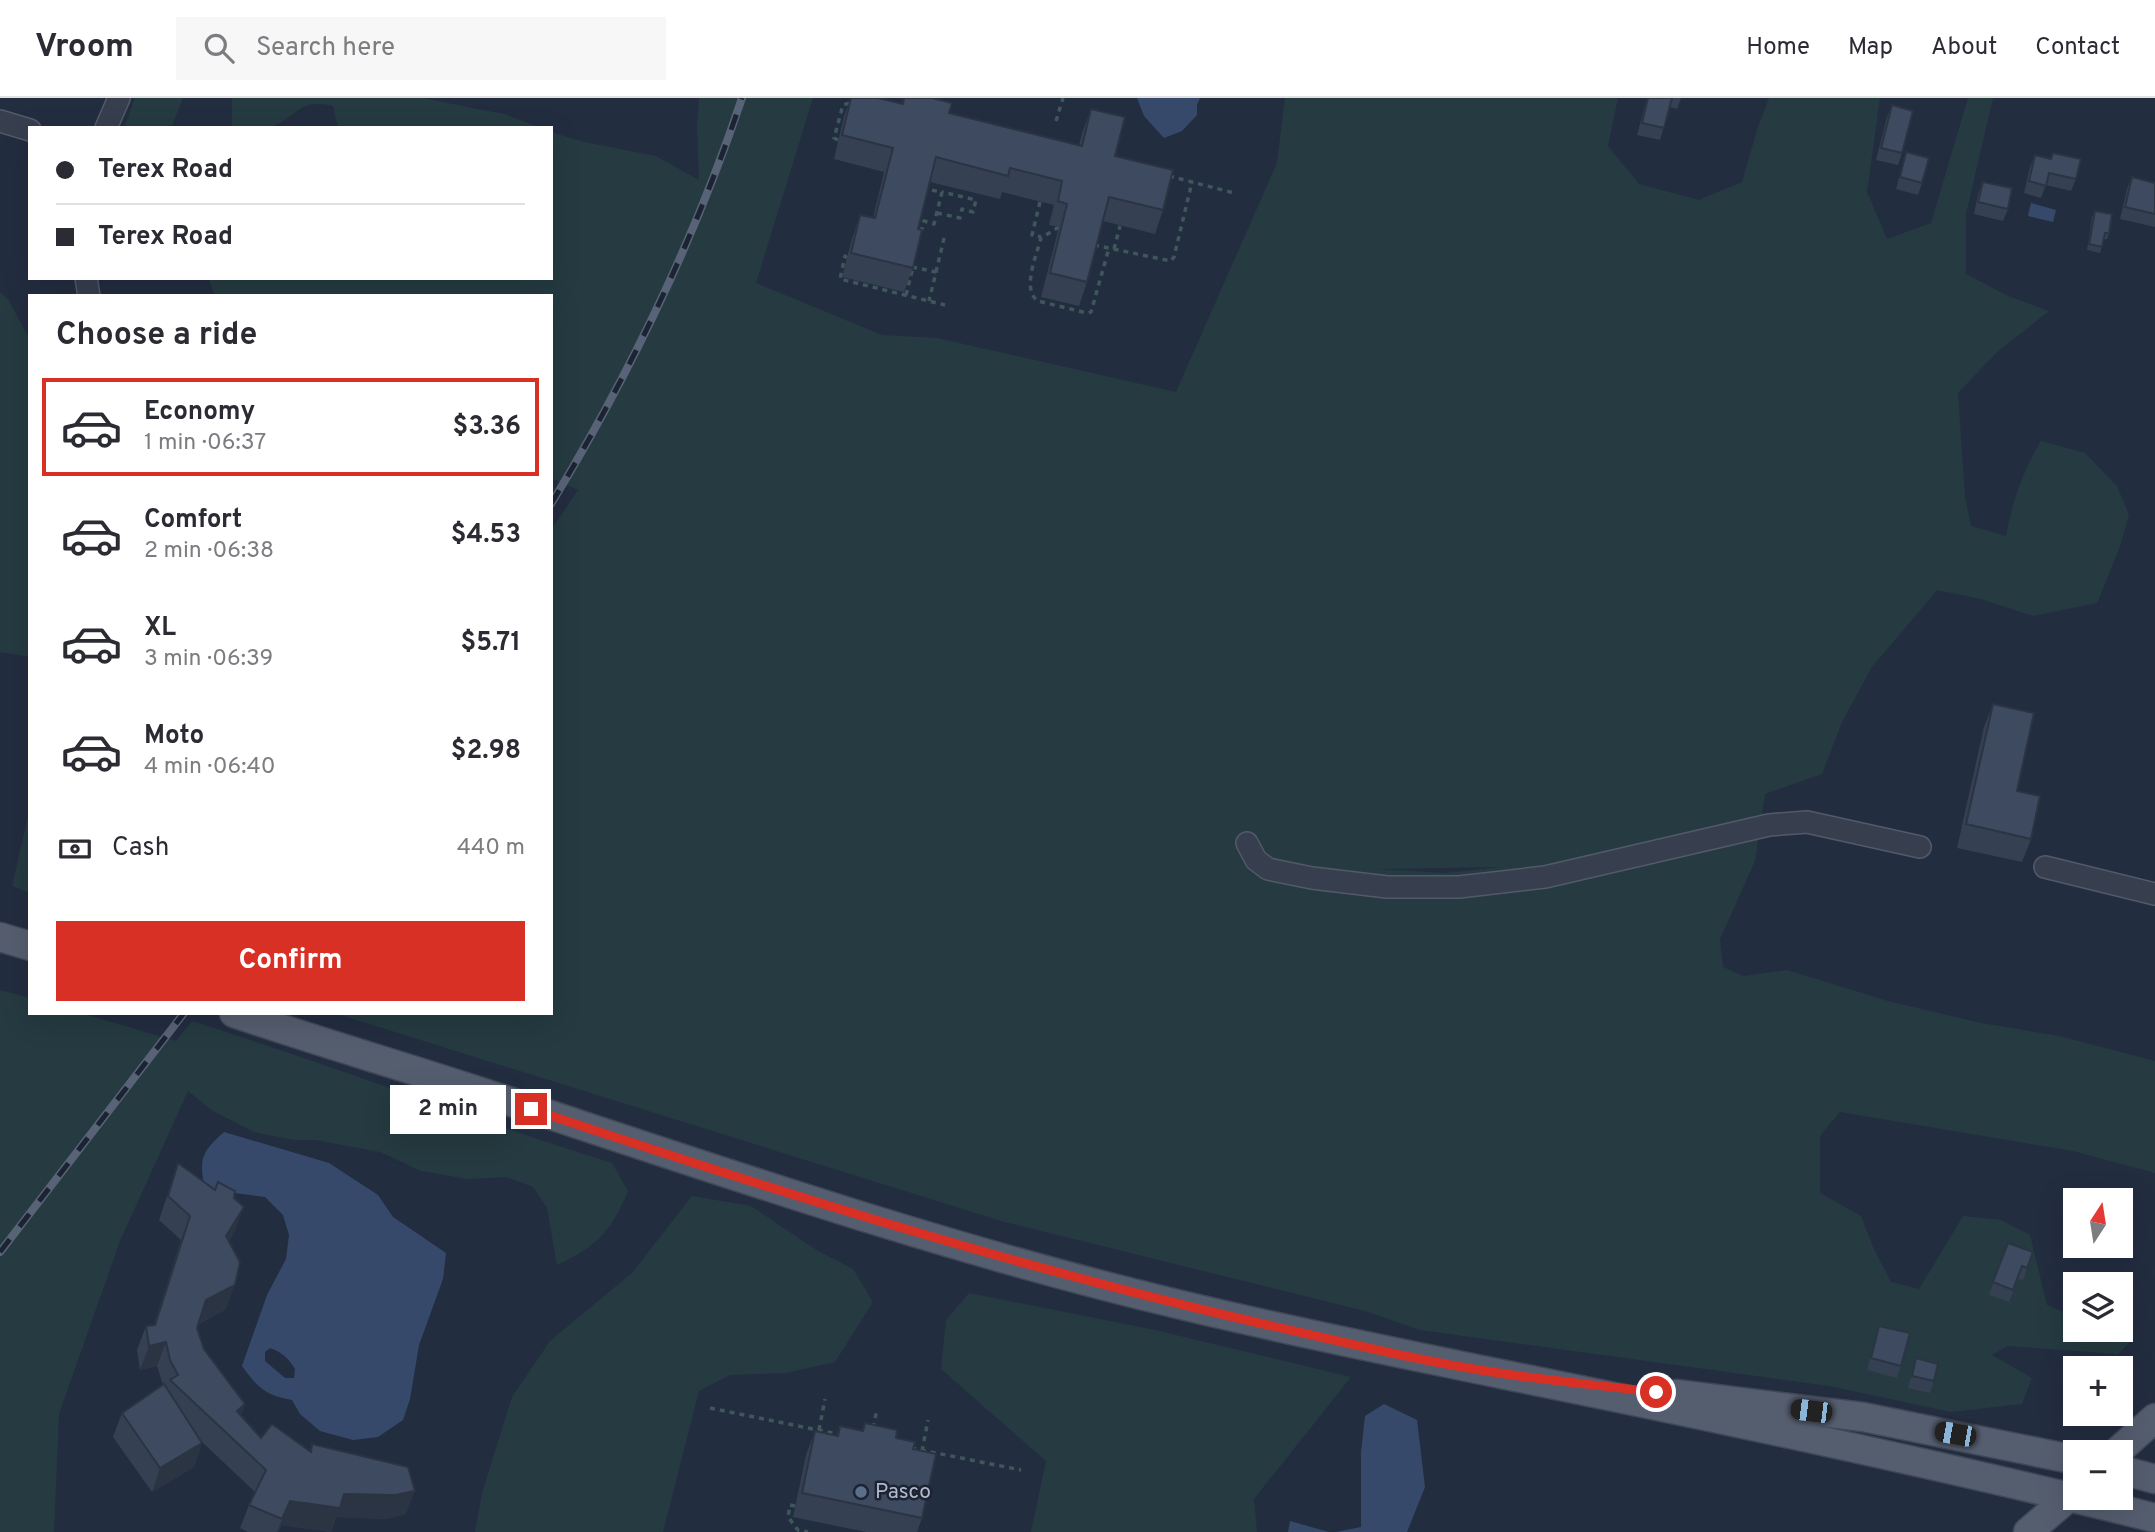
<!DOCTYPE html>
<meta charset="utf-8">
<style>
body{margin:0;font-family:Overpass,sans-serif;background:#f7f7f7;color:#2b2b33;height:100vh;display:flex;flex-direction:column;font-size:26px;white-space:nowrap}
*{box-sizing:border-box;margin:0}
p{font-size:23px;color:#7c7c81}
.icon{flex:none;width:38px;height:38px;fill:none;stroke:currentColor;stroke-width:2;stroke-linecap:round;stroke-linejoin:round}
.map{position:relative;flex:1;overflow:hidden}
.panel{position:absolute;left:28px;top:196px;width:525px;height:721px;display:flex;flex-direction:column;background:#fff;border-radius:0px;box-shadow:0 7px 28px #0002}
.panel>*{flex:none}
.banner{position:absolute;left:28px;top:28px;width:525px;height:154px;border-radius:0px;box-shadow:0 7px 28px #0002;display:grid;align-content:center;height:154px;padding:0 28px;background:#fff}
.needle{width:46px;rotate:12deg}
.tools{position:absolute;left:2063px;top:1090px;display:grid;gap:14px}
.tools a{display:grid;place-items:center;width:70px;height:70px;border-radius:0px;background:#fff;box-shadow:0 7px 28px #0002;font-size:35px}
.end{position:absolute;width:32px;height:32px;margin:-16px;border:9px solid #d93025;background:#fff;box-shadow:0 0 0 4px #fff}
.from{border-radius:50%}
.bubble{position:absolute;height:49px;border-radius:0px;background:#fff;box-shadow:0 7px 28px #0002;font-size:23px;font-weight:700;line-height:49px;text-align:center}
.car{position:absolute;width:21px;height:42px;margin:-21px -10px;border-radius:9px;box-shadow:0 0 5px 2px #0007;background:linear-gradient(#222 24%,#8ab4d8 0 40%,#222 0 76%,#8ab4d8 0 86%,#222 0)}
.banner b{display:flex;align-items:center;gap:24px;height:66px;font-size:26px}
.banner b+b{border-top:2px solid #e1e1e2}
.banner i{width:18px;height:18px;background:#2b2b33}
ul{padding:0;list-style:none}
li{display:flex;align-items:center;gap:21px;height:98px;margin:0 14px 10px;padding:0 14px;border:4px solid transparent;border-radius:0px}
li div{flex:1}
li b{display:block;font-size:26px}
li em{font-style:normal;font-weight:700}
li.on{border-color:#d93025}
li>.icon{width:63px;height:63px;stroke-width:1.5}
h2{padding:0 28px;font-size:32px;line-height:84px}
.pay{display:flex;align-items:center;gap:18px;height:77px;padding:0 28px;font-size:26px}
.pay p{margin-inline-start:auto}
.primary-button{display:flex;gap:14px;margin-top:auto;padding:14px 28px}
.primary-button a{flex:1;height:80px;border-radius:0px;background:#d93025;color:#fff;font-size:28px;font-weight:700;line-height:80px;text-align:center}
header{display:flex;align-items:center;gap:42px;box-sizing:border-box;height:98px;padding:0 35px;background:#fff;border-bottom:2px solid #e1e1e2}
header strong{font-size:33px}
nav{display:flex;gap:38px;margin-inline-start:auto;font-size:24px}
.search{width:490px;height:63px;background:#f7f7f7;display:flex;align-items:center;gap:18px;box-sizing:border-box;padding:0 24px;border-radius:0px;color:#7c7c81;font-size:26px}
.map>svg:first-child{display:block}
</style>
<header>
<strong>Vroom</strong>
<div class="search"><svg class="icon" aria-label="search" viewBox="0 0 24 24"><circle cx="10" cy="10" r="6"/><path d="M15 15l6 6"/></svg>Search here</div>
<nav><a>Home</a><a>Map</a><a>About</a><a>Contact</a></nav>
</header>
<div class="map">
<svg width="2155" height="1434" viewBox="0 0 2155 1434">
<rect width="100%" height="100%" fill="#232d40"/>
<g fill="#253b41" fill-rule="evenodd">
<polygon points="135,0 183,0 171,30 124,30"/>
<path d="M232,0H422L504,16L541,30H338L333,8C302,0 299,15 278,26C265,33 246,30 232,30Z"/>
<path d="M699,0H813L756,185L882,237L937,240L1176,294L1277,65L1285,0H1618L1608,48L1639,86L1699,102L1742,84L1757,32L1769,0H1880L1867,94L1887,141L1931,125L1968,0H1993L1966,116V176L2008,198L2049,213L1996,255L1958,295L1965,399L1971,428L2006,438C2012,404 2023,373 2041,343L2085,355L2117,388L2129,417L2120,449L2097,505L2033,518L1981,501L1937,492L1872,569L1842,624L1822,676L1765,696L1755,763L1720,841L1723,869L1743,878L1787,872L1888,903L1981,925L2059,938L2155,963V1075L2073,1053L1840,1014L1820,1038V1095L1861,1118L1873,1149L1891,1184L1919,1191L1963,1118L2001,1122L2030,1137L2047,1207L2075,1219L2076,1232H2109L2133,1241L2118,1256L2008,1248L1992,1257L2032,1280L2022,1306L1951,1314L1829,1288L1420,1232L1365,1213L1001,1123L334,915H551V432L578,392L551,380V198H215L208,180H551V34L584,44L656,58L699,82L697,30ZM1501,769L1444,775L1378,771Z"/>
<polygon points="0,195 8,201 30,242 30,559 0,554"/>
<polygon points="30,709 30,795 12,788"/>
<path d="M0,892L30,900V915H81L176,943L192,923C333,968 471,1021 612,1065L628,1093C611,1134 597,1148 557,1167L547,1110L533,1089L507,1079L467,1081L421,1073L380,1054L315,1042H294L254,1034L213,1013L188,993L120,1143L59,1316L54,1434H0Z"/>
<polygon points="692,1098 751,1108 818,1153 853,1171 873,1204 835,1264 786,1275 730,1277 699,1293 663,1434 475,1434 482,1395 512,1299 550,1243 632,1175"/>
<polygon points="969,1195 1155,1232 1351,1279 1254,1401 1257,1434 1031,1434 1046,1363 941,1271 946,1222"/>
</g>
<g fill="#37496a" fill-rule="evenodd">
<polygon points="1137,0 1200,0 1197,7 1197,17 1182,33 1164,40 1144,18"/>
<polygon points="2031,105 2056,112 2053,124 2028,118"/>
<path d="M224,1034L329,1065L378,1097L393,1119L446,1155L443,1181L419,1247L410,1301L403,1322L378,1339L353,1342L320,1333L300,1316L292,1302C265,1297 258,1290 242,1268L267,1197L286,1161L289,1137L283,1117L265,1099L219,1093L204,1085C198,1059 205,1051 224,1034ZM270,1250C282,1254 289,1261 295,1271L294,1280H285L265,1263V1254Z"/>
<polygon points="1384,1306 1417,1322 1425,1389 1407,1434 1336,1434 1361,1429 1361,1354 1365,1318"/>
<polygon points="1290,1423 1329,1434 1288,1434"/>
</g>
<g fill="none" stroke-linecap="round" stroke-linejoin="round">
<defs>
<g id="minor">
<polyline points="0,23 30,32"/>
<polyline points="106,30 119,0"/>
<polyline points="86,180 89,198"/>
<polyline points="1247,745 1256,762 1268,771 1312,780 1387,789 1459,789 1545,779 1769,727 1807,724 1920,749"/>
<polyline points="2045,769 2155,796"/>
</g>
<g id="major">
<polyline points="0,839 30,848"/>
<path d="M234,915C316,943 399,967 481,994C709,1069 936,1148 1169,1204C1279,1231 1390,1253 1501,1276C1720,1320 1939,1366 2155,1420"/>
<polyline points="1676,1296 1863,1319 2076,1362"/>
<polyline points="2117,1354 2155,1320"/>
<polyline points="2121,1372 2155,1381"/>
<polyline points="2028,1434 2076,1393"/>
</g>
</defs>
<use href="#minor" stroke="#525a6a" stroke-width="24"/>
<use href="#major" stroke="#404858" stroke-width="31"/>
<g stroke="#40575a" stroke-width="3.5" stroke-dasharray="5 5" stroke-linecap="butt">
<polyline points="1056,23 1063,0"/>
<polyline points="838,42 834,40 843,7 853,4"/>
<polyline points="1169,78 1234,95"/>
<polyline points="1040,104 1032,137 1041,139"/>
<polyline points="937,115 960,120 962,111 973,114 976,102 942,94"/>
<path d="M1059,129L1041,140C1037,156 1021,192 1038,203L1087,215L1091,214L1109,150"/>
<polyline points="921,134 924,123 934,126 942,94 925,91"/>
<polyline points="1094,147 1171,163 1174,159 1192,84"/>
<polyline points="1114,151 1120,128"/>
<polyline points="847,160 845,158 840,181 945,207"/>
<polyline points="912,169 936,174 929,203"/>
<polyline points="936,174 945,136"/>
<polyline points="906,197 913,169"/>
<polyline points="710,1310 842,1337"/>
<polyline points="873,1330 877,1311"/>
<polyline points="819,1332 825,1301"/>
<polyline points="911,1350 1021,1372"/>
<polyline points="922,1353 928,1322"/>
<polyline points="795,1408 790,1407 788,1419 798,1432 808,1434"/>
</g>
<use href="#minor" stroke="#373f4f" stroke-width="21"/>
<use href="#major" stroke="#555e6f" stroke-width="28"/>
<defs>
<g id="rail">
<path d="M551,406C628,279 695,141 742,0"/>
<polyline points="0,1154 184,915"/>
</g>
</defs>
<use href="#rail" stroke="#596377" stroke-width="8"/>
<use href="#rail" stroke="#1c2434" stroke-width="5" stroke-dasharray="16" stroke-linecap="butt"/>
</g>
<g fill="#354053">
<polygon points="851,0 878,0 901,6 904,0 932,0 949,15 1079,48 1082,35 1091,11 1115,58 1163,112 1155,136 1103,123 1087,184 1079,208 1041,199 1059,129 1049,127 1054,107 1002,94 1000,101 930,84 918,131 913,170 904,194 842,179 852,141 860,117 873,120 884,74 834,61 844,18"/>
<polygon points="1647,0 1681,0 1677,11 1670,9 1660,42 1637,37"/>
<polygon points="1892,7 1902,55 1898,67 1876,62 1887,19"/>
<polygon points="1906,54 1922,85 1918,97 1896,91"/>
<polygon points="2053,55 2076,81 2071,93 2046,87 2041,100 2024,95 2030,69 2035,57 2050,61"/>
<polygon points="2132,79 2155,85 2155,129 2120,121 2127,91"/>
<polygon points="1983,84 2008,111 2003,123 1974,116 1978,96"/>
<polygon points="2095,113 2109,135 2107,141 2104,141 2100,155 2087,152 2092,119"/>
<polygon points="1993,606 2017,693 2031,741 2022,764 1957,750 1984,629"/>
<polygon points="178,1065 215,1092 234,1100 235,1133 229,1143 226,1211 199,1226 197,1230 204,1251 245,1306 241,1317 261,1340 310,1353 312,1346 406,1416 386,1421 336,1419 331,1434 282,1427 278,1434 248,1434 240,1430 249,1407 255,1394 201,1343 202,1345 194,1369 152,1394 113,1339 122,1315 163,1287 157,1268 140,1272 137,1252 146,1228 154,1227 181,1142 159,1122"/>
<polygon points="2008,1145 2033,1154 2023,1182 2018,1181 2009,1204 1989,1197"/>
<polygon points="1879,1228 1901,1268 1897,1280 1867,1272"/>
<polygon points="1916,1260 1934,1283 1930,1295 1908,1290"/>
<polygon points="865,1325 896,1340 913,1351 922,1420 917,1434 866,1434 793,1419 806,1357 815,1333 837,1338 840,1328 862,1332"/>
</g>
<g fill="#2b3443">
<polygon points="244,1109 235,1133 217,1162 226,1138"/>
<polygon points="235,1187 226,1211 198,1226 206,1202"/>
<polygon points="166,1244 157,1268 140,1272 149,1248"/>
<polygon points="245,1306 236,1330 237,1313"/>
<polygon points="202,1345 194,1369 152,1394 160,1370"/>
<polygon points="415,1393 406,1416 386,1421 336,1419 331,1434 282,1427 278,1434 277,1434 290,1403 344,1396"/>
</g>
<g fill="#3e4a60" stroke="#2b3443" stroke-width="2">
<polygon points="851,0 878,0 903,6 904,0 932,0 952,5 949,15 1082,48 1091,11 1125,19 1115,58 1173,72 1163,112 1109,99 1087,184 1050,175 1067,106 1058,103 1062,83 1010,70 1008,78 936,59 918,131 922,132 913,170 851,155 860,117 875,120 893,50 842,37"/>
<polygon points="1648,0 1672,0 1664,30 1642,25"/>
<polygon points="1892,7 1913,13 1902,55 1881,50"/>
<polygon points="1906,54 1929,60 1922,85 1900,79"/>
<polygon points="2053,55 2081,61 2076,81 2049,75 2046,88 2029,83 2035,57 2051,61"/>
<polygon points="2132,79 2155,85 2155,116 2125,109"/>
<polygon points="1983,84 2012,90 2008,111 1978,104"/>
<polygon points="2095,113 2112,116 2109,135 2105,135 2102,149 2089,146"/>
<polygon points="1993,606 2034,615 2017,693 2040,698 2031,741 1966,726"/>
<polygon points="178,1065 215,1092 218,1084 235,1093 234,1100 244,1109 226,1138 240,1164 235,1187 206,1202 197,1230 204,1251 245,1306 237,1313 261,1340 272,1326 311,1354 312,1346 408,1369 415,1393 395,1397 344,1396 340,1410 290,1403 282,1421 249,1407 266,1372 170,1282 178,1277 170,1262 166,1244 149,1248 146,1228 155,1227 190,1118 168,1098"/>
<polygon points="2008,1145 2033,1154 2027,1170 2022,1168 2013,1192 1993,1184"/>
<polygon points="1879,1228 1910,1235 1901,1268 1871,1260"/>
<polygon points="1916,1260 1938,1266 1934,1283 1912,1278"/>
<polygon points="164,1286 202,1345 160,1370 122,1315"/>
<polygon points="865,1325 897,1332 896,1340 915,1344 913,1351 936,1356 922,1420 802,1395 815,1333 838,1338 840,1328 863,1333"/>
</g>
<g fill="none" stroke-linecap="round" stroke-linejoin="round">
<path stroke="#d93025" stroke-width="9" d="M531,1011C771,1092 1012,1168 1259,1225C1339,1243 1418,1263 1499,1275C1551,1283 1604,1288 1656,1294"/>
</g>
<circle fill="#5c6f8a" stroke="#1c2434" stroke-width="2.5" cx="861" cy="1394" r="7"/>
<g text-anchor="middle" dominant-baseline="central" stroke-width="5" stroke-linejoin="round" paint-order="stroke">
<g font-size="21" fill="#b3baca" stroke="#1c2434" text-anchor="start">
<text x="875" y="1394">Pasco</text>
</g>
</g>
</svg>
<div class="tools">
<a><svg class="needle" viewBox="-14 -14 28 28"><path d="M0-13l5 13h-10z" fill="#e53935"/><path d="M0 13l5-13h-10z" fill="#7c7c81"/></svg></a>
<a><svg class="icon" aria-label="layers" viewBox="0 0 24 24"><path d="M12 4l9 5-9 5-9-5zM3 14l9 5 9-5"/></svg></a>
<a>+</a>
<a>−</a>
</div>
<i class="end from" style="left:1656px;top:1294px"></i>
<i class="end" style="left:531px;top:1011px"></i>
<div class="bubble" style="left:390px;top:987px;width:116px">2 min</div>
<i class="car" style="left:1811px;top:1313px;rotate:277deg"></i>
<i class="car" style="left:1955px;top:1336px;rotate:280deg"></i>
<div class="banner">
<b><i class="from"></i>Terex Road</b>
<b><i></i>Terex Road</b>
</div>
<section class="panel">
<h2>Choose a ride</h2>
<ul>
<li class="on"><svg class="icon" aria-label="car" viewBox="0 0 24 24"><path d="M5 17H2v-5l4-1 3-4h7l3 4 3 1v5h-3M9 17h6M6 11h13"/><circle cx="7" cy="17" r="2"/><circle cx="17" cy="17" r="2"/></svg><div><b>Economy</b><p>1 min · 06:37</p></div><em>$3.36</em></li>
<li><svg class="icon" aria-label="car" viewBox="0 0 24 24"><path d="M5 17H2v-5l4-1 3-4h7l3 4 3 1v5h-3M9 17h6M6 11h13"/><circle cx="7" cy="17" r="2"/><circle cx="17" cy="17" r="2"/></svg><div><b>Comfort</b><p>2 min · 06:38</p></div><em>$4.53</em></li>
<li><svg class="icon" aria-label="car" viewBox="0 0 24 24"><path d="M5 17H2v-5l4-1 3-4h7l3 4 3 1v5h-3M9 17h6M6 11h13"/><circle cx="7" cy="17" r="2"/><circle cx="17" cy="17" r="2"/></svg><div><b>XL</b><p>3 min · 06:39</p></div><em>$5.71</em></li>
<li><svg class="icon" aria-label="car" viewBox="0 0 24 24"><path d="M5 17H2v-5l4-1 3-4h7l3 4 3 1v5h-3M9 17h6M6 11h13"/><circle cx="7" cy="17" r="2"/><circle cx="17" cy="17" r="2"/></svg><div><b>Moto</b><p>4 min · 06:40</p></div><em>$2.98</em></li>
</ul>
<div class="pay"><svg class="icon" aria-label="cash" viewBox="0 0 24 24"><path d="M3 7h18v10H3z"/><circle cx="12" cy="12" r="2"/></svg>Cash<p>440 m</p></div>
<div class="primary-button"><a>Confirm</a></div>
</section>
</div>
